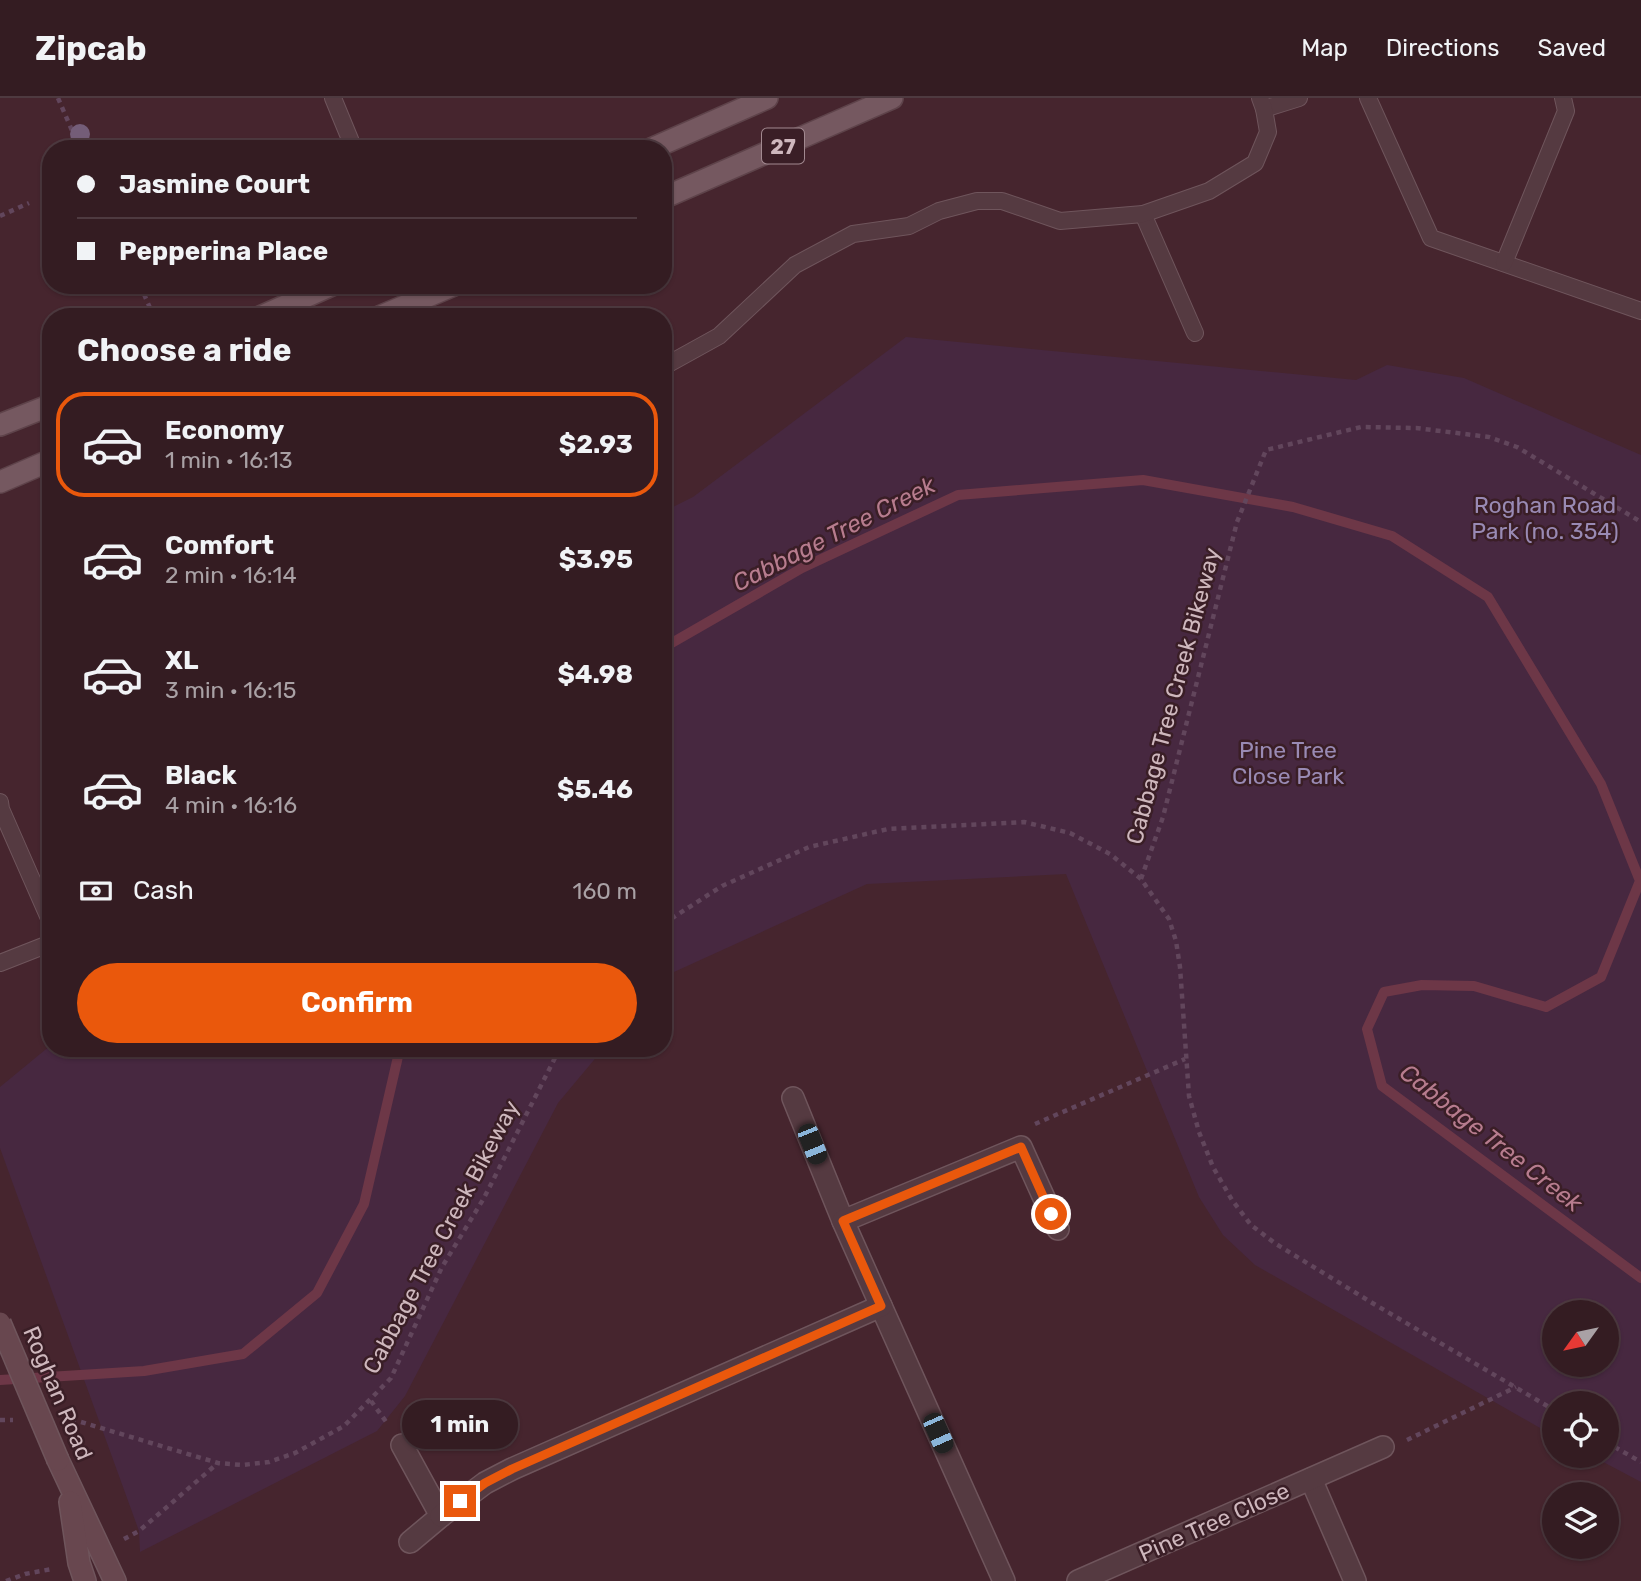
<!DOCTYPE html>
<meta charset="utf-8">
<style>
body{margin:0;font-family:Rubik,sans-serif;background:#3c252a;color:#f1f3f6;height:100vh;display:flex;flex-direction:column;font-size:26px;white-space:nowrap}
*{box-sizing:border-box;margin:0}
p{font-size:23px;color:#a9a1a5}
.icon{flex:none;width:38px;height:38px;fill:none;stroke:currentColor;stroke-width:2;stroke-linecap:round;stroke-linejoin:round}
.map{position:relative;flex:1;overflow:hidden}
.drawer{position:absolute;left:42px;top:210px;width:630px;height:749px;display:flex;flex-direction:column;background:#341c22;border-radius:28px;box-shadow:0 2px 5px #0004,0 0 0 2px #4e3a40}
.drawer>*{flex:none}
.top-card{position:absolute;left:42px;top:42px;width:630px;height:154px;border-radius:28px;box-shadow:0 2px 5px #0004,0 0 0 2px #4e3a40;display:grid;align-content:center;height:154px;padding:0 35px;background:#341c22}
.needle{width:46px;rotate:237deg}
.fabs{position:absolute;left:1542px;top:1202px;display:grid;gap:14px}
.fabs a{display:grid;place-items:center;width:77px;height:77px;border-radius:50%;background:#341c22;box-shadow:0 2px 5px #0004,0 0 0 2px #4e3a40;font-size:35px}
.end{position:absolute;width:32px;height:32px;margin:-16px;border:9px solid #ea580c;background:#fff;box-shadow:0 0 0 4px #fff}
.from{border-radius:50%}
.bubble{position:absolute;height:49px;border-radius:24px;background:#341c22;box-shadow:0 2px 5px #0004,0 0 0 2px #4e3a40;font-size:23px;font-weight:700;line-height:49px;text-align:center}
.car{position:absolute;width:21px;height:42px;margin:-21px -10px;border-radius:9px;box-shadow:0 0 5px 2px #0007;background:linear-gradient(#222 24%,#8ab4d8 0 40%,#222 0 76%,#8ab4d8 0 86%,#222 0)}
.top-card b{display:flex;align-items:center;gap:24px;height:66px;font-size:26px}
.top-card b+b{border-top:2px solid #4e3a40}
.top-card i{width:18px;height:18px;background:#f1f3f6}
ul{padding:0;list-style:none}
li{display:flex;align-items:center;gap:21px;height:105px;margin:0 14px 10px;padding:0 21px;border:4px solid transparent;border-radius:28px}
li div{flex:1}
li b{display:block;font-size:26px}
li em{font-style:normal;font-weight:700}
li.active{border-color:#ea580c}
li>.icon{width:63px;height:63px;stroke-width:1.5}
h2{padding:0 35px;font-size:32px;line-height:84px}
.pay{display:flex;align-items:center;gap:18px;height:77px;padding:0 35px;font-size:26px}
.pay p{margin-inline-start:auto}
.primary-button{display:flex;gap:14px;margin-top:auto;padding:14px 35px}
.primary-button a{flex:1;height:80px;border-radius:42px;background:#ea580c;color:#fff;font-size:28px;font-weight:700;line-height:80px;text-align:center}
header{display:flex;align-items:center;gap:42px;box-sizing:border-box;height:98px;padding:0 35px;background:#341c22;border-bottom:2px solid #4e3a40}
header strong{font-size:33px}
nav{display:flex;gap:38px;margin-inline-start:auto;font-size:24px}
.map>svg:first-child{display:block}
</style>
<header>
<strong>Zipcab</strong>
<nav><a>Map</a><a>Directions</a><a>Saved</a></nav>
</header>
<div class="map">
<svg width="1641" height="1483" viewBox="0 0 1641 1483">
<rect width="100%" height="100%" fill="#46252e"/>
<g fill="#472840" fill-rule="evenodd">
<path d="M906,239L1356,282L1387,267L1464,280L1641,357V1384L1592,1358H1606V1306H1554V1338L1255,1167L1223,1137L1199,1099L1066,776L867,786L663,879V414L693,399ZM1606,1214V1267H1554V1214Z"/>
<polygon points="51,947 51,950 604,950 558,1005 405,1298 377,1333 140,1454 139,1433 0,1050 0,989"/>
</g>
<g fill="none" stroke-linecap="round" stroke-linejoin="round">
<g stroke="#6d3747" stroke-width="10">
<polyline points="663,550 802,470 958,397 1143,382 1293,409 1392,438 1488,499 1601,686 1640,783 1601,879 1546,909 1474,888 1422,887 1384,894 1367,931 1382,988 1641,1180"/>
<polyline points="0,1282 144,1273 243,1256 317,1195 364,1106 400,950"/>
</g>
<defs>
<g id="service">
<polyline points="333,0 354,51"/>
<polyline points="1368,0 1431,140 1641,213"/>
<polyline points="1264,11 1299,0"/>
<polyline points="1143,116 1195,235"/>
<polyline points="1504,165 1566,13 1563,0"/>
<polyline points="413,187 419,201"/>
<polyline points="663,269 719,238 795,167 853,136 909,128 939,113 977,103 1002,103 1060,123 1143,116 1209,93 1255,65 1268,34 1264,11 1260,0"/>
<polyline points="0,704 1,711 51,825"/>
<polyline points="0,865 51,845"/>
</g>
<g id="minor">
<polyline points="793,1000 843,1123 1004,1483"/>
<polyline points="843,1123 1021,1049 1058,1131"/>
<polyline points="402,1347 441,1418 410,1444"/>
<polyline points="1311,1381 1355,1483"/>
<polyline points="441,1418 485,1385 512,1371 881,1208"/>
<polyline points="1078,1483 1383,1349"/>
</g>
<g id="secondary">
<polyline points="58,1362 115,1483"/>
<polyline points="70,1404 79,1465 85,1483"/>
</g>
<g id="primary">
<polyline points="651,51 767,0"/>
<polyline points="663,100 892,0"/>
<polyline points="260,219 332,187"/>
<polyline points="379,219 454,187"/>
<polyline points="0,327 51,307"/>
<polyline points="0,384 51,362"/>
</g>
</defs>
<use href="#service" stroke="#6f555c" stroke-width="18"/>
<use href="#minor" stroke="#6f555c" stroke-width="24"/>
<use href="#secondary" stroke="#6f555c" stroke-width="24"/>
<use href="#primary" stroke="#5e434a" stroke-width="24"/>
<g stroke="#62465c" stroke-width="4.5" stroke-dasharray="5 5" stroke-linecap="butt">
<polyline points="58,0 80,51"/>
<polyline points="0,118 29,105"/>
<polyline points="140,187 154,219"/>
<polyline points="1141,781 1163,719 1237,424 1266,352 1361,329 1416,330 1489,339 1517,349 1641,424"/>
<polyline points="663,826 722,788 809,749 888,731 1024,724 1070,735 1110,756 1141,781 1169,821 1176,843 1180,869 1189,998 1199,1034 1213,1069 1232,1102 1251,1127 1276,1146 1374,1206 1554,1312"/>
<polyline points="1035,1026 1185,961"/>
<polyline points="371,1303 387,1325"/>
<polyline points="0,1322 13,1322"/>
<polyline points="71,1324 81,1324 218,1365 242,1367 269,1364 295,1355 344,1328 391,1280 442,1169 484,1100 560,950"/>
<polyline points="1407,1342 1516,1289"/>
<polyline points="1606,1344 1641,1364"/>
<polyline points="124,1441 139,1433 218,1365"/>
<polyline points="6,1483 25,1476 52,1471"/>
</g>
<use href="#service" stroke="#553a41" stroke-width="16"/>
<use href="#minor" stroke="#553a41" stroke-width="21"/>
<use href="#secondary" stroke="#68474f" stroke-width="21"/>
<use href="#primary" stroke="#755860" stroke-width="21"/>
<defs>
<polyline id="secondary-bridge" points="0,1225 58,1362"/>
</defs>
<use href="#secondary-bridge" stroke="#6f555c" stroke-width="24" stroke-linecap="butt"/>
<use href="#secondary-bridge" stroke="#68474f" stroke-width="21"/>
</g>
<circle fill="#745d78" cx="80" cy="36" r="10"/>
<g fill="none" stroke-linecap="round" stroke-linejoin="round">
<polyline stroke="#ea580c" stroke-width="9" points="460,1403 485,1385 512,1371 881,1208 843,1123 1021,1049 1051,1116"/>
</g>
<g text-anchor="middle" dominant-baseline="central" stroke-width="5" stroke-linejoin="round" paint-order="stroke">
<rect fill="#3a1e26" stroke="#a28990" stroke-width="2" x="762" y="30.5" width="42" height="35" rx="5"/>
<g font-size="21" font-weight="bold" fill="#ceb7bd">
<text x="783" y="48">27</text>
</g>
<g font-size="23" fill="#998ab4" stroke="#3a1e26">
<text x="1545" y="407">Roghan Road<tspan x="1545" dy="26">Park (no. 354)</tspan></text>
<text x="1288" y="652">Pine Tree<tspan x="1288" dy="26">Close Park</tspan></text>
</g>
<g font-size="23" fill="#ceb7bd" stroke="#3a1e26">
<text transform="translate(1173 598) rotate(-75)">Cabbage Tree Creek Bikeway</text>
<text transform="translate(441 1139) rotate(-62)">Cabbage Tree Creek Bikeway</text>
<text transform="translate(58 1295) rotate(67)">Roghan Road</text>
<text transform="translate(1214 1424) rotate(-24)">Pine Tree Close</text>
</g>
<g font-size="24" font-style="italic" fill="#b77c8e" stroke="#3a1e26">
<text transform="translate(834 436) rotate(-27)">Cabbage Tree Creek</text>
<text transform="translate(1491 1040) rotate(38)">Cabbage Tree Creek</text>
</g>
</g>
</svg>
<div class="fabs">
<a><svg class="needle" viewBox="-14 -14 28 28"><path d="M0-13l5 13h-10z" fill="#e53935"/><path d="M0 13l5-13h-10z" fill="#a9a1a5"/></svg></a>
<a><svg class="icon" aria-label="locate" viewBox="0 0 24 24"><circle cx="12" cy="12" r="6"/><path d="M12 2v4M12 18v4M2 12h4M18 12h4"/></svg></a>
<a><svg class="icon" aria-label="layers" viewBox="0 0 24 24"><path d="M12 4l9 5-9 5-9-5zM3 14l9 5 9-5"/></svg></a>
</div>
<i class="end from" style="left:1051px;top:1116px"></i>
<i class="end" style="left:460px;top:1403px"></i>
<div class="bubble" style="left:402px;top:1302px;width:116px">1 min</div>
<i class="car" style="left:812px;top:1046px;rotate:158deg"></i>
<i class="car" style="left:938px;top:1335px;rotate:156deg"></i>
<div class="top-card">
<b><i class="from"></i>Jasmine Court</b>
<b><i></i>Pepperina Place</b>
</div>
<section class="drawer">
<h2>Choose a ride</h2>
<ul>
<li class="active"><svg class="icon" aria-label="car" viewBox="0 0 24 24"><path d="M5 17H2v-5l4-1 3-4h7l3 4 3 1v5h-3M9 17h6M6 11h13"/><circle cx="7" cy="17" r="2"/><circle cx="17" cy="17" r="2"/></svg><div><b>Economy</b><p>1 min · 16:13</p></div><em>$2.93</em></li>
<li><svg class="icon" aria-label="car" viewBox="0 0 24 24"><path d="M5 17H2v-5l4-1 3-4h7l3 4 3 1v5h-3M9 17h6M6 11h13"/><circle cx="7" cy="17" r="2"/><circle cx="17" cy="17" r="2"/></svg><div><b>Comfort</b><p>2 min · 16:14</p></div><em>$3.95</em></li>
<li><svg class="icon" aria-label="car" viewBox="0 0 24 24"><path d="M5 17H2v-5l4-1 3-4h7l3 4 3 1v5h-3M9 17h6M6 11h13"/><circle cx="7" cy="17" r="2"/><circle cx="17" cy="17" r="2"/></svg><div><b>XL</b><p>3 min · 16:15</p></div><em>$4.98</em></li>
<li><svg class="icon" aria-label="car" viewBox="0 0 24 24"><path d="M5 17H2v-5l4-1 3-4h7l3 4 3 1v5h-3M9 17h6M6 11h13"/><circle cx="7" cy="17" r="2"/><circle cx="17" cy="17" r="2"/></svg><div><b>Black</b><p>4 min · 16:16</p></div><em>$5.46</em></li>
</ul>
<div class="pay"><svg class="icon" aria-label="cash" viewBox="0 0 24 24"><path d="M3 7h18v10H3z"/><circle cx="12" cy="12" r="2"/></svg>Cash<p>160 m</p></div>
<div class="primary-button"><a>Confirm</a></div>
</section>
</div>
